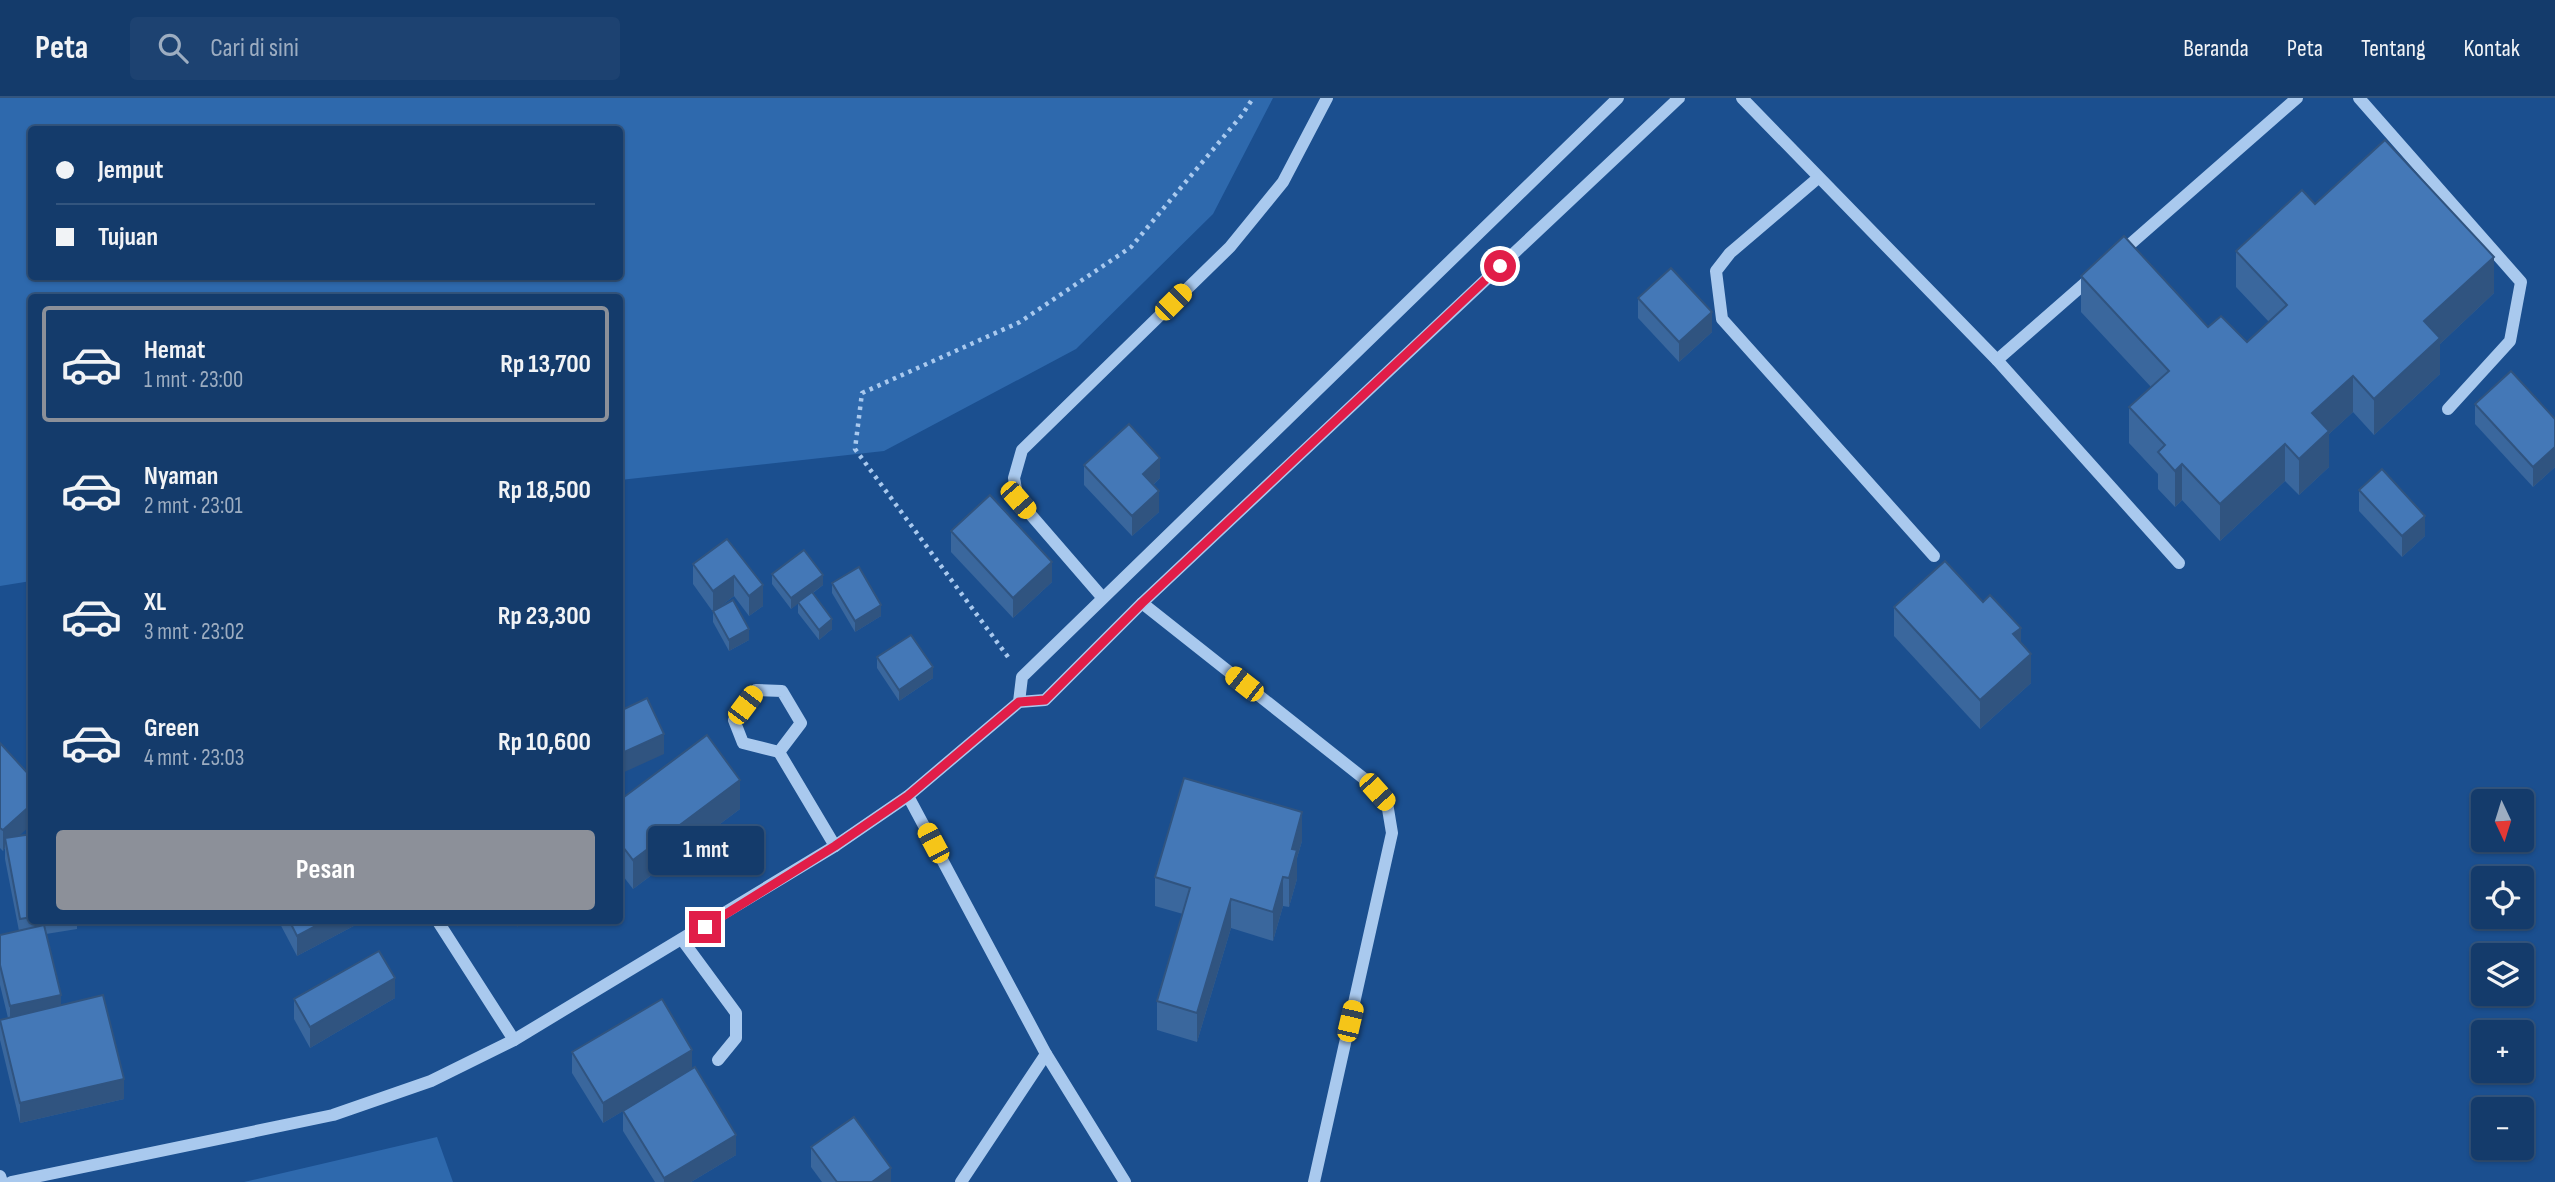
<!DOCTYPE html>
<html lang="id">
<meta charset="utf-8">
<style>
body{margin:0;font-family:"Sofia Sans Condensed",sans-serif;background:#1d4271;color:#f1f3f6;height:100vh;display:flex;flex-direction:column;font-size:26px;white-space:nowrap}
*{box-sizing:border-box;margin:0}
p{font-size:23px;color:#9dadc1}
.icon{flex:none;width:38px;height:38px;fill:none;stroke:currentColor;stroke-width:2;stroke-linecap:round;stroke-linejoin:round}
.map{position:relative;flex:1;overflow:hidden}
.side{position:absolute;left:28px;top:196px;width:595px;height:630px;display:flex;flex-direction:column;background:#143b6b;border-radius:7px;box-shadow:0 2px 5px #0004,0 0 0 2px #33557e}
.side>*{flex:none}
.guide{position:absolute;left:28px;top:28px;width:595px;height:154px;border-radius:7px;box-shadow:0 2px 5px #0004,0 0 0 2px #33557e;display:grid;align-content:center;height:154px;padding:0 28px;background:#143b6b}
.needle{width:46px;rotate:176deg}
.controls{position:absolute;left:2471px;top:691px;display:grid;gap:14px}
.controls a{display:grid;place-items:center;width:63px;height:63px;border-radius:7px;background:#143b6b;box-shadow:0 2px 5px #0004,0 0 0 2px #33557e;font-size:35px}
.end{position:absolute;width:32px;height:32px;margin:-16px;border:9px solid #e11d48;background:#fff;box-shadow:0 0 0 4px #fff}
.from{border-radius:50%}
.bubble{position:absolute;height:49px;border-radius:7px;background:#143b6b;box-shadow:0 2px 5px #0004,0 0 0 2px #33557e;font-size:23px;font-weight:700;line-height:49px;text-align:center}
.car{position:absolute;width:21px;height:42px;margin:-21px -10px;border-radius:9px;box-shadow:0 0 5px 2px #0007;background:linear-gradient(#f5c518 24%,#345 0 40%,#f5c518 0 76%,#345 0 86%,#f5c518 0)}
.guide b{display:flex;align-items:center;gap:24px;height:66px;font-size:26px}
.guide b+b{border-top:2px solid #33557e}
.guide i{width:18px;height:18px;background:#f1f3f6}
ul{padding:12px 0 0;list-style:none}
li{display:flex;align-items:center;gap:21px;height:116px;margin:0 14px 10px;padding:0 14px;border:4px solid transparent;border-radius:7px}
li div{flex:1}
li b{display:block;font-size:26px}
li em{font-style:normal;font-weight:700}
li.active{border-color:#8c9099}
li>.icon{width:63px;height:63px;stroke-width:1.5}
.primary-button{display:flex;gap:14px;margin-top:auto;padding:14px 28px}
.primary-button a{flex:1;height:80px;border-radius:7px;background:#8c9099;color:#fff;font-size:28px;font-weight:700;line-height:80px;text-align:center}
header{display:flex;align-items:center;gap:42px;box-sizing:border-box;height:98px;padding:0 35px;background:#143b6b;border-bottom:2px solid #33557e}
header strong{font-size:33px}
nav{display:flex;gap:38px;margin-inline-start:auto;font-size:24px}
.search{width:490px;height:63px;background:#1d4271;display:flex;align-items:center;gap:18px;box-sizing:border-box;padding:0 24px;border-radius:7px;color:#9dadc1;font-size:26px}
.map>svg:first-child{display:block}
</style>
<header>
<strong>Peta</strong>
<div class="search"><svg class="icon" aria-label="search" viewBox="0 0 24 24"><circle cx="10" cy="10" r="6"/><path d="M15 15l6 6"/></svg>Cari di sini</div>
<nav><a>Beranda</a><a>Peta</a><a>Tentang</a><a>Kontak</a></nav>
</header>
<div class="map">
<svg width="2555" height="1084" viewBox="0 0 2555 1084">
<rect width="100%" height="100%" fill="#1b4f8f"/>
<g fill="#2e69ad" fill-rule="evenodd">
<path d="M0,0H1273L1213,116L1076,251L884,353L620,382V200H32L31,483L0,488ZM32,32H620V178H32Z"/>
<polygon points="437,1039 453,1084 244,1084"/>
</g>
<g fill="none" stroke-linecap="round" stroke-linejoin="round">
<polyline stroke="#a9c9ee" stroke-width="4.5" stroke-dasharray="3.5 5" stroke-linecap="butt" points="1008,559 855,351 862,295 1020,224 1131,149 1242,17 1253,0"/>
<g stroke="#a9c9ee" stroke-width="12">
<polyline points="1742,0 1997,262 2179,465"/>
<polyline points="2359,0 2521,184 2510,243 2448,311"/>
<polyline points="1818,80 1730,155 1716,173 1722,221 1934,458"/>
<polyline points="2119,156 2297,0"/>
<polyline points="1997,262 2092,179"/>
<polyline points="1102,499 1018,402 1014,380 1022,352 1230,149 1283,84 1327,0"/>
<polyline points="1142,505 1367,683 1387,705 1392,735 1314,1084"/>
<polygon points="756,592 782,593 801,625 779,654 743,645 734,622"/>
<polyline points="1019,604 1022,579 1618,0"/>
<polyline points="779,654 835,748"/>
<polyline points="908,698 1046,956 1125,1084"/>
<polyline points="437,822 514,942"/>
<polyline points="683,843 736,915 736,940 718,962"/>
<polyline points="0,1078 2,1084"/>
<polyline points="11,1084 333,1017 431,983 514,942 835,748 908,698 1019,604 1045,602 1142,505 1679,0"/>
<polyline points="961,1084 1046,956"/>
</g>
</g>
<g fill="#3a679d">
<polygon points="2315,106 2494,195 2440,246 2440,276 2374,337 2353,314 2329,336 2329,369 2299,397 2285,383 2220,443 2182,402 2175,409 2158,391 2158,376 2129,345 2129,309 2151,289 2081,214 2081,178 2247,244 2269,224 2236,189 2236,153"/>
<polygon points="1638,200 1712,234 1679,264 1638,220"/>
<polygon points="2475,306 2555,321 2555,369 2533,389 2475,326"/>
<polygon points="1084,367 1160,380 1153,387 1159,414 1132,438 1084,387"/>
<polygon points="2359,392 2425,438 2402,459 2359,413"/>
<polygon points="951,433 1052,484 1013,520 951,454"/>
<polygon points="727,441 763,508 749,518 734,498 713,514 693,486 693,466"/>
<polygon points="772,476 823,487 813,495 832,531 819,542 798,515 798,505 791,511 772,486"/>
<polygon points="832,485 881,518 855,534 832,495"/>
<polygon points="1894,509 2021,544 2031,585 1980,631 1894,538"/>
<polygon points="713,513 749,542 729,553 713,524"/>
<polygon points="877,559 933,580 899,603 877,570"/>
<polygon points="0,645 19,738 32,736 32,822 77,822 77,831 46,836 61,907 124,1001 20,1025 0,942 0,922 8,920 0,887 0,837 19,833 5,761 5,750 3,753 0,750"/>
<polygon points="620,702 740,711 633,791 620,774"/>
<polygon points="1302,743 1297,760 1297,781 1289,809 1283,808 1273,843 1231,830 1197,944 1157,932 1157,903 1183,816 1155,808 1155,779"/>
<polygon points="278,822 365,822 297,858"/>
<polygon points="395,900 310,950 294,921 294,901"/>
<polygon points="572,954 692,971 736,1057 691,1084 655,1084 623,1033 623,1013 603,1025 572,975"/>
<polygon points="811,1049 891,1084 822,1084 811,1069"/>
</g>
<g fill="#305480">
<polygon points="2494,159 2494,195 2440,246 2440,276 2374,337 2374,301 2424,223"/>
<polygon points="1712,214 1712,234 1679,264 1679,244"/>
<polygon points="2353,278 2353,314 2329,336 2329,369 2299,397 2299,361 2312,315"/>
<polygon points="2285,346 2285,383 2220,443 2220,406"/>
<polygon points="2555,349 2555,369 2533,389 2533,369"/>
<polygon points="1160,360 1160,380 1143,396 1143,376"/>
<polygon points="2182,366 2182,402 2175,409 2175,373"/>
<polygon points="1159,393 1159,414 1132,438 1132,418"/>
<polygon points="2425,418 2425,438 2402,459 2402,438"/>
<polygon points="1052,464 1052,484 1013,520 1013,500"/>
<polygon points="823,477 823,487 791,511 791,500"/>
<polygon points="734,478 734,498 713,514 713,493"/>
<polygon points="763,487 763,508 749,518 749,498"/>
<polygon points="881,507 881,518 855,534 855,523"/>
<polygon points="832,521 832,531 819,542 819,532"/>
<polygon points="2021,530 2021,559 2013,536"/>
<polygon points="749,531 749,542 729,553 729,542"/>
<polygon points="2031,556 2031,585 1980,631 1980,602"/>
<polygon points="933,569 933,580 899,603 899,592"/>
<polygon points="664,636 664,656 620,676 620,656"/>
<polygon points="740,682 740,711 633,791 633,762"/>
<polygon points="32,706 32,726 7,749 5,740 5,750 3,753 3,732"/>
<polygon points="1302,714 1302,743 1297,760 1297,781 1289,809 1289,780 1292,751"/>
<polygon points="1283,779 1283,808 1273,843 1273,814"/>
<polygon points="1231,801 1231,830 1197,944 1197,915"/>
<polygon points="327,822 365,822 297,858 297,838"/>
<polygon points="517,822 528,822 517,829"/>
<polygon points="395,880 395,900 310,950 310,929"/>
<polygon points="61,897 61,917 10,929 10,908"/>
<polygon points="692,952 692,972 603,1025 603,1005"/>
<polygon points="124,981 124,1001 20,1025 20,1005"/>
<polygon points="736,1037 736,1057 691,1084 664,1084 664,1080"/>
<polygon points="891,1070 891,1084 872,1084"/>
</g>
<g fill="#4478b7" stroke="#305480" stroke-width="2">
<polygon points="2385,42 2494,159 2424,223 2440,240 2374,301 2353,278 2312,315 2329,333 2299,361 2285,346 2220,406 2182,366 2175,373 2158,354 2165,347 2129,309 2169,273 2081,178 2124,138 2208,229 2221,218 2247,244 2287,207 2236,153 2302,92 2315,106"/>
<polygon points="1671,170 1712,214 1679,244 1638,200"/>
<polygon points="2511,273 2555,321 2555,349 2533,369 2475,306"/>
<polygon points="1129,326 1160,360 1143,376 1159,393 1132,418 1084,367"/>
<polygon points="2382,371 2425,418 2402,438 2359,392"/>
<polygon points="990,397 1052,464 1013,500 951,433"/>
<polygon points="727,441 763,487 749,498 734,478 713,493 693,466"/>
<polygon points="804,452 823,477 791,500 772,476"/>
<polygon points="1945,463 1983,504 1990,497 2021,530 2013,536 2031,556 1980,602 1894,509"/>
<polygon points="859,469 881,507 855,523 832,485"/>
<polygon points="812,494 832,521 819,532 798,504"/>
<polygon points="733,502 749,531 729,542 713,513"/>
<polygon points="911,537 933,569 899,592 877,559"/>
<polygon points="647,600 664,636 620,656 620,613"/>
<polygon points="707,637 740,682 633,762 620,745 620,702"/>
<polygon points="0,645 32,680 32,706 3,732 0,730"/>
<polygon points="1184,680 1302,714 1292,751 1297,752 1289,780 1283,779 1273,814 1231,801 1197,915 1157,903 1190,790 1155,779"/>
<polygon points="32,736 32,819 20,821 5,740"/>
<polygon points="289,822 327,822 297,838"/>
<polygon points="44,827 61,897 10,908 0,867 0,837"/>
<polygon points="379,853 395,880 310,929 294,901"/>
<polygon points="103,897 124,981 20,1005 0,922"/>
<polygon points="662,901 692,952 603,1005 572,954"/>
<polygon points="695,969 736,1037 664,1080 623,1013"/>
<polygon points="854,1019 891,1070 872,1084 837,1084 811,1049"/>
</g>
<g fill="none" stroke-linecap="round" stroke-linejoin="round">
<polyline stroke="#e11d48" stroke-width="9" points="705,829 835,748 908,698 1019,604 1045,602 1142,505 1500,168"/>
</g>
</svg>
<div class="controls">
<a><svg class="needle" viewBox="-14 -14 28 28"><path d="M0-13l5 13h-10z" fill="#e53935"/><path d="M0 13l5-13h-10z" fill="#9dadc1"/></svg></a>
<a><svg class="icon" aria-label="locate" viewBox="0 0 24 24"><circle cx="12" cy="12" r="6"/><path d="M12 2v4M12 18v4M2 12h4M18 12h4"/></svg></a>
<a><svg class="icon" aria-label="layers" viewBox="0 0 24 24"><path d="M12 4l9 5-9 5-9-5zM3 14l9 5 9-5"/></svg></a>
<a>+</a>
<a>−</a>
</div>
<i class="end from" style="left:1500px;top:168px"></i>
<i class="end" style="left:705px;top:829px"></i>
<div class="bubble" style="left:648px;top:728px;width:116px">1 mnt</div>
<i class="car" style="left:1173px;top:204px;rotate:45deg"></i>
<i class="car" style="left:1018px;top:402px;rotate:139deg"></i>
<i class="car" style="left:1244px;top:586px;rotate:308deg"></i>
<i class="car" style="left:745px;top:607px;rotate:37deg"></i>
<i class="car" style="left:1377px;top:694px;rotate:138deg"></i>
<i class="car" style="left:933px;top:745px;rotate:332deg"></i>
<i class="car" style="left:1350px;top:923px;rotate:13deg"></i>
<div class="guide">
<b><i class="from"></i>Jemput</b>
<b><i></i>Tujuan</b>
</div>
<section class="side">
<ul>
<li class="active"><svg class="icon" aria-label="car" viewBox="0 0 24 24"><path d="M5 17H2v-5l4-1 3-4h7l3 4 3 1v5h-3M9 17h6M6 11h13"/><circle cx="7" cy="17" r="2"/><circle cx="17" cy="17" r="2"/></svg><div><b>Hemat</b><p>1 mnt · 23:00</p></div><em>Rp 13,700</em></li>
<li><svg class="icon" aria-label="car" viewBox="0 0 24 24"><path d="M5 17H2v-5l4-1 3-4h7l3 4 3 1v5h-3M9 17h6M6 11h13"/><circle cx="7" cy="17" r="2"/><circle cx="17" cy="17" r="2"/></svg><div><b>Nyaman</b><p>2 mnt · 23:01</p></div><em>Rp 18,500</em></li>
<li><svg class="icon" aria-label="car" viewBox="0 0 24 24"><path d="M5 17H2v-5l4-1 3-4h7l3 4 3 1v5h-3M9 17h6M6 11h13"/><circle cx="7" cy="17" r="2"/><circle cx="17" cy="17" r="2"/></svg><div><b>XL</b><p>3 mnt · 23:02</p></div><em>Rp 23,300</em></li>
<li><svg class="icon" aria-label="car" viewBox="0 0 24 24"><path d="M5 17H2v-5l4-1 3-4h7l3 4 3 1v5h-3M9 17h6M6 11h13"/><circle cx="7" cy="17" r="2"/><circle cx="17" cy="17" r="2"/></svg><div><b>Green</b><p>4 mnt · 23:03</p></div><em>Rp 10,600</em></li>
</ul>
<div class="primary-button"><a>Pesan</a></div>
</section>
</div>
